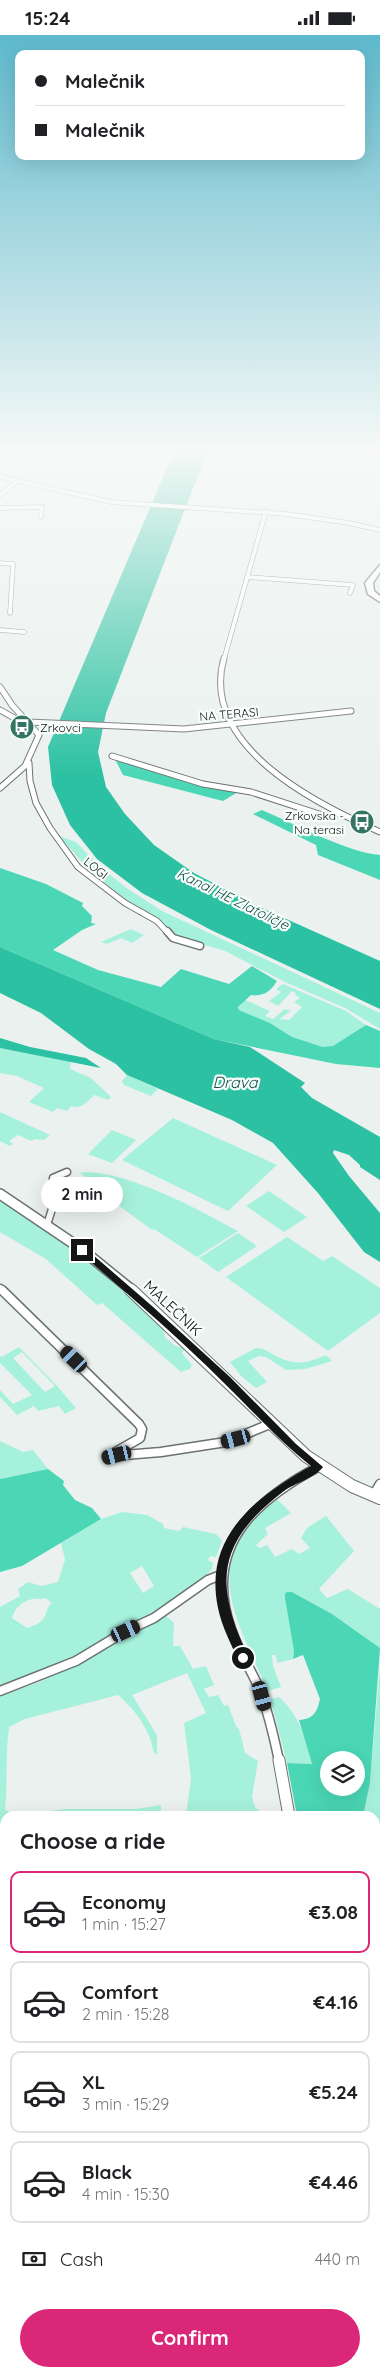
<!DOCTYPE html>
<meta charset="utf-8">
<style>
body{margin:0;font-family:Quicksand,sans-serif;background:#f2f2f2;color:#202124;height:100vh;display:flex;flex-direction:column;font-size:19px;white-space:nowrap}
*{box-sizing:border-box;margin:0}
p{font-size:16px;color:#757577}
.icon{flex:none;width:28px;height:28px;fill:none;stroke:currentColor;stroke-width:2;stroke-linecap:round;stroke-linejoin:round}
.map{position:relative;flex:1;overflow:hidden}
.details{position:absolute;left:0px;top:1776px;width:380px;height:566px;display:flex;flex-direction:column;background:#fff;border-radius:15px 15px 0 0;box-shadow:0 5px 20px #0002}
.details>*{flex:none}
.hud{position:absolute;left:15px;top:15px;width:350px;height:110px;border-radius:10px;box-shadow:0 5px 20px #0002;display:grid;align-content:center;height:110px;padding:0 20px;background:#fff}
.fabs{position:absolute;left:320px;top:1716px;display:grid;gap:10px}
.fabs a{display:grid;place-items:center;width:45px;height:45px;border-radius:50%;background:#fff;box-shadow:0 5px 20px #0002;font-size:25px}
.end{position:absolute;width:22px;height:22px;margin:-11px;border:6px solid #141615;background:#fff;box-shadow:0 0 0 2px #fff}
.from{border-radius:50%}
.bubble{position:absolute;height:35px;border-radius:18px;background:#fff;box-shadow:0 5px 20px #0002;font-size:16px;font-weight:700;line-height:35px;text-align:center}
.car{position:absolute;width:15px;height:30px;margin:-15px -8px;border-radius:6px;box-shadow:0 0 4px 1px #0007;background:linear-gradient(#222 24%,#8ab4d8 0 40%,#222 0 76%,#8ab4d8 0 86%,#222 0)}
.hud b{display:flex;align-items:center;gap:18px;height:48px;font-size:19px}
.hud b+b{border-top:1px solid #e0e0e0}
.hud i{width:12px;height:12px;background:#202124}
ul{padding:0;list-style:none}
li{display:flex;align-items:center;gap:15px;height:82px;margin:0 10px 8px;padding:0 10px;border:2px solid #e0e0e0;border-radius:10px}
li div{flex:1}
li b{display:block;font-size:19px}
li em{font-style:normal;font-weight:700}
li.selected{border-color:#db2777}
li>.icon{width:45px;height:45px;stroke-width:1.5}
h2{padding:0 20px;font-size:22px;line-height:60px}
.pay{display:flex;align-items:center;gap:12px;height:55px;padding:0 20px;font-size:19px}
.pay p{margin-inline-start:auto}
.button{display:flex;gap:10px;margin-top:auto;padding:10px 20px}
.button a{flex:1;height:58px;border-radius:30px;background:#db2777;color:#fff;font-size:20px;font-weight:700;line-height:58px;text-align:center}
.status{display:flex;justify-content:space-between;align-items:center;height:35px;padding:0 25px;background:#fff;direction:ltr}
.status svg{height:14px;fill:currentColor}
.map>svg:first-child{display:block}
</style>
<div class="status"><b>15:24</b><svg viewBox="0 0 49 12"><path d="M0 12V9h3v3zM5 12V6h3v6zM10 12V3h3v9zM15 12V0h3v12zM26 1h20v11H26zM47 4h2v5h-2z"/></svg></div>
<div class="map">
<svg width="380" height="2342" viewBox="0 0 380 2342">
<rect width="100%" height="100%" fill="#eaf1ee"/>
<g fill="#a6f1dc" fill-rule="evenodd">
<polygon points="59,801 76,807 95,827 125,852 162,876 380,978 380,994 345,973 285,947 225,916 178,902 157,883 128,866 89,835"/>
<polygon points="131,894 144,900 132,908 121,903 107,909 101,907"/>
<polygon points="283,949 346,976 366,990 333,1012 323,1012 292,1002 270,988 239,975 238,973 245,965 270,976 265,981 273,984 285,974 291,976 279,984 289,985 302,972 294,967 300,963 295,960 296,958 292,956 278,971 269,966 281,957 276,954"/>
<path d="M0,1013L71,1026L70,1034L91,1043L111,1062L108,1065L94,1060C87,1067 81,1075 71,1071L67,1076L57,1073L53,1077L29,1067L44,1053L17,1041L0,1038Z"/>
<polygon points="127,1040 158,1054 151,1061 124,1050 122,1046"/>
<polygon points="0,1077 50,1100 44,1105 35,1104 31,1106 18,1100 9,1106 13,1109 10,1111 0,1106"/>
<polygon points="173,1083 277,1130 228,1176 122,1125"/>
<polygon points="112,1095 136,1105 112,1128 88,1119"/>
<path d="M85,1137C130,1137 199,1175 238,1196L197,1222L154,1194L152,1195L118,1170L120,1168L80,1138Z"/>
<polygon points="269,1156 307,1182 284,1197 246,1171"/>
<polygon points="0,1164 84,1222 129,1260 164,1295 165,1302 174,1310 185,1314 182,1318 192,1330 190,1334 181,1337 102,1268 97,1270 46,1224 0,1197"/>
<polygon points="238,1198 257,1211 218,1237 199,1223"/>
<polygon points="287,1202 323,1226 332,1221 380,1253 380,1278 328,1316 226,1242"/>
<path d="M19,1312L57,1351L76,1373L65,1379L59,1371L38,1376L34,1371L17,1380L0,1362V1355L13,1369L32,1360L0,1328V1321L2,1322ZM22,1317L24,1319L55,1351L45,1357L13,1323Z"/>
<path d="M256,1313C264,1313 267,1316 274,1320C295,1331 305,1329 326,1320L332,1326L305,1334L286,1335L266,1322L259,1321L248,1326L267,1347L256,1353L242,1342L230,1327Z"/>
<polygon points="0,1406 23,1417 33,1415 48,1434 0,1444"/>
<path d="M277,1464L291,1478L265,1493L268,1499L256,1510L260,1513L267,1510L275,1522L292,1514L299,1519L310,1513L301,1503L307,1493L326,1481L354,1516L319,1554L327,1563L348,1554L380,1574V1613L332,1579L292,1557L285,1559L294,1616L293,1624L278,1628L275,1620H272L273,1631L281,1652L268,1656C236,1584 196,1523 277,1464Z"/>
<path d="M122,1477L147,1480L163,1489L164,1493L179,1496L183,1492L216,1499L222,1506L216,1522L210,1521L208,1525L213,1528L212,1534C157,1590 72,1625 0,1653V1572L20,1561L18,1554L28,1547L41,1551L58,1547L65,1525L61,1508L101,1484ZM142,1531L154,1551L143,1558L130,1538ZM45,1563L52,1568C45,1573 48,1579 43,1584C40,1589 32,1591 27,1593L12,1583C14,1574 23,1565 33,1564C37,1563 40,1565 45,1563Z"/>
<path d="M165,1580L174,1588L173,1611H180L193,1634L206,1631L214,1650L204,1654L209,1662L218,1660L224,1671L228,1670L236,1691L239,1694L245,1718L258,1726L252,1762L255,1772L264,1781H186L191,1743L184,1688L206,1678L187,1638L132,1660L157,1700V1720L154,1718C150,1695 136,1675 118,1660L25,1684L9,1692C5,1720 8,1747 5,1775L17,1780L66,1774H137L161,1770V1781H5V1828L0,1824V1660L37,1648L87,1625L110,1609Z"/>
<polygon points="380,1630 380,1821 375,1820 375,1781 363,1781 370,1748"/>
<path d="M279,1662C301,1682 304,1702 312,1729L287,1728L271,1666V1664Z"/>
<polygon points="5,1899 5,1968 0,1965 0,1904"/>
<polygon points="1,2066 5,2066 5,2241 1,2249"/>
</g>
<g fill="#4bd7b6" fill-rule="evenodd">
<polygon points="115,724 203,751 238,757 223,766 123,740"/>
<path d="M262,775C292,788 349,818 380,820V845L318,820L316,810L253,779Z"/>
<path d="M0,833L46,849L83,868L82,871L92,881L91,888L96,889L82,895L53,915L98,935L161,952L181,934L229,949L252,931L277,946C271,956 263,962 251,960L238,972L239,975L270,988L292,1002L323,1012L333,1011L366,990L380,996V1033L336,1029L214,1004L0,912Z"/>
<polygon points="48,1434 64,1446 63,1450 75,1465 92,1473 101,1484 22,1531 0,1537 0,1444"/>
<path d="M287,1557H292L332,1579L380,1613L370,1748L363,1781H297L287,1728L312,1729L299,1685C314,1684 317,1677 320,1664L303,1620L293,1624L294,1616L285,1563V1559ZM329,1725H356V1752H329Z"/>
<polygon points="224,2338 276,2338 273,2342 223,2342"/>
</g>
<g fill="#2cc1a2">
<polygon points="179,415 211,415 202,430 106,678 98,717 106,752 125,779 154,810 194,838 255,870 380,926 380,974 211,895 142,858 97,824 70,790 52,750 48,712 169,428"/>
<polygon points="0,912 214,1004 250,1012 305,1048 301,1052 312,1063 380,1102 380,1145 360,1132 360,1130 349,1120 334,1115 333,1118 349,1141 380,1178 380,1227 364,1217 318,1158 273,1108 232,1085 127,1040 116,1029 89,1014 41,978 0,958"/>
<polygon points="0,1003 30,1012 86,1023 101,1033 0,1013"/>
</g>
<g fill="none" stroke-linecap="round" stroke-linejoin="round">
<defs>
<g id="street-far4">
<polyline points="0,442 111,467 286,479 349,488 380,495"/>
<polyline points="0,460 17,446"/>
<polyline points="0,473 42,472 41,482"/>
<polyline points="0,528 13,529 10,578"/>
<polyline points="247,542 353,550 350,558"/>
<polyline points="0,595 24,597"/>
<polyline points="224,624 266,476"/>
</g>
<g id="street-far3">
<path d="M224,623C199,711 316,769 380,797"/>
<polyline points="0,652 12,670 39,700 25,731 0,753"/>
<polyline points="0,675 16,684 29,687 184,694 351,676"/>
<polyline points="112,721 203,749 251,757 322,780 331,781 339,778"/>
<polyline points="29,728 30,746 36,768 50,793 78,832 125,868 157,886 168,898"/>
</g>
<g id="street-far2">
<polyline points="167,896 173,903 200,911"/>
<polyline points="47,1190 52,1174 53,1143 67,1137"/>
<polyline points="0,1253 3,1256"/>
</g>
<g id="street-far1">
<polyline points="2,1255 139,1389 142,1394 140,1403 107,1422"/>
<polyline points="112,1421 161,1417 226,1407 270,1389"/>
<polyline points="373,1461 380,1449"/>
<polyline points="0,1656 76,1626 126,1596 154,1583 208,1545 221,1540"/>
<path d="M279,1726C274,1702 268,1676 259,1653C250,1633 238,1615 231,1594C203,1513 251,1468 318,1432"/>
</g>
<g id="street">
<polyline points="279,1725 289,1781"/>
<polyline points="375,1872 380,1873"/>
<polyline points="0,2056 5,2044"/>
<polyline points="218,2342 219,2338"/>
</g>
<polyline id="secondary-far1" points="0,1159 80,1213 133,1256"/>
<polyline id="secondary" points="131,1255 306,1421 352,1451 380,1463"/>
<g id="highway">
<polygon points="380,530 380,537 373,548 374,556 380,561 380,567 368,559 365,548"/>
<polygon points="380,2049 380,2107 375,2109 375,2051"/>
<polygon points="380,2250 380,2304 375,2306 375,2252"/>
<polygon points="375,2329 380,2337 379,2342 357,2342 358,2338 375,2338"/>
<polygon points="330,2338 352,2338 351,2342 329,2342"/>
</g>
</defs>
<use href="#street-far4" stroke="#6c7270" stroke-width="5"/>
<use href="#street-far3" stroke="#6c7270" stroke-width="7"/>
<use href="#street-far2" stroke="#6c7270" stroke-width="9"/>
<use href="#street-far1" stroke="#6c7270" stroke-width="11"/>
<use href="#street" stroke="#6c7270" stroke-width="13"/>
<use href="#secondary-far1" stroke="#6c7270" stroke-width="12"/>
<use href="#secondary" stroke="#6c7270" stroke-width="14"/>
<use href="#highway" stroke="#6c7270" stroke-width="3"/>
<use href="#street-far4" stroke="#fff" stroke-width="4"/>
<use href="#street-far3" stroke="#fff" stroke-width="5"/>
<use href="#street-far2" stroke="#fff" stroke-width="6"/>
<use href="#street-far1" stroke="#fff" stroke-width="8"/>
<use href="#street" stroke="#fff" stroke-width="11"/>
<use href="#secondary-far1" stroke="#fff" stroke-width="9"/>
<use href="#secondary" stroke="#fff" stroke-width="12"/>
<use href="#highway" fill="#fff" fill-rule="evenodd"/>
</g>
<linearGradient id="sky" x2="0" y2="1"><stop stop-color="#5db9cc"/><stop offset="0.56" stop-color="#f6f9f7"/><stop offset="1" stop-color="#f6f9f7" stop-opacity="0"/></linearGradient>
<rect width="380" height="742" fill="url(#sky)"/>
<path fill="#141615" d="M79,1213H85L152,1271L230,1342L296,1409L323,1432C315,1443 295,1448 284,1456C217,1507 213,1548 249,1623L247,1626H239C231,1609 222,1592 218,1573C203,1501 256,1462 311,1431C279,1406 252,1375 223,1347C177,1301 128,1259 79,1217Z"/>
<defs>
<symbol id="bus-disc" viewBox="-11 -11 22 22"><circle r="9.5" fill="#337463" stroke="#f7fefc"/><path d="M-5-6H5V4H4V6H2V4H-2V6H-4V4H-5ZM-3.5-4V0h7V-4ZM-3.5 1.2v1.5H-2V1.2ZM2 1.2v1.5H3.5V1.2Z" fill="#fff"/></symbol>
</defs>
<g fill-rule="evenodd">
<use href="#bus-disc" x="8" y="678" width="28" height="28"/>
<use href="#bus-disc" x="348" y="773" width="28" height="28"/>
</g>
<g text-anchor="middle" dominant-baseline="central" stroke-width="4.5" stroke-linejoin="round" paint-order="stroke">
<g font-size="12" fill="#141615" stroke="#f7fefc">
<text transform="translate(229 679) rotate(-5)">NA TERASI</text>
<text transform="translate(96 833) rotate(39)">LOGI</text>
</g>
<g font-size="12" fill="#141615" stroke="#f7fefc" text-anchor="start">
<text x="40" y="692">Zrkovci</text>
<text x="344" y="780" text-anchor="end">Zrkovska -<tspan x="344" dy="14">Na terasi</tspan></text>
</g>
<g font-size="14" font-style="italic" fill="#154f42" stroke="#f7fefc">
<text transform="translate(233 864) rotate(26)">Kanal HE Zlatoličje</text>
</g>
<g font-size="15" fill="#141615" stroke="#f7fefc">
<text transform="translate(173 1273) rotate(43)">MALEČNIK</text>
</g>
<g font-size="16" font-style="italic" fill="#154f42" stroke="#f7fefc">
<text x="235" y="1047">Drava</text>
</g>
</g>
</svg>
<div class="fabs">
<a><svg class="icon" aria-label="layers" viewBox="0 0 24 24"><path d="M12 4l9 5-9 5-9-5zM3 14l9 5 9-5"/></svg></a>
</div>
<i class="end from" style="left:243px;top:1623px"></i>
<i class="end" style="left:82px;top:1215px"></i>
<div class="bubble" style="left:41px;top:1142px;width:82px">2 min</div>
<i class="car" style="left:74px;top:1324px;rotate:314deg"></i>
<i class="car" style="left:236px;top:1404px;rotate:255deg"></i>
<i class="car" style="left:117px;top:1420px;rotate:256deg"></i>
<i class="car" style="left:126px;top:1596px;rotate:65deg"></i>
<i class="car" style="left:262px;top:1661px;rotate:165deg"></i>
<div class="hud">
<b><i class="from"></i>Malečnik</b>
<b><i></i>Malečnik</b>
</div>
<section class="details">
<h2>Choose a ride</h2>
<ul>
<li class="selected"><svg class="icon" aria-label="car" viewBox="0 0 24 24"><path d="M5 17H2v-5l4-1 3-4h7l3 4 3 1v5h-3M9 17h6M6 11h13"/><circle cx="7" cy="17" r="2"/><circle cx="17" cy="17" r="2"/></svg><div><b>Economy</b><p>1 min · 15:27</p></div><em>€3.08</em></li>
<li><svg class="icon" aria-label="car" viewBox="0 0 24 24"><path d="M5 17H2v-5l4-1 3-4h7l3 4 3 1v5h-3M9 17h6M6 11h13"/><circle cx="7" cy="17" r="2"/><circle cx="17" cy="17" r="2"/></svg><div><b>Comfort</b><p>2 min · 15:28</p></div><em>€4.16</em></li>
<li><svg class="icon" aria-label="car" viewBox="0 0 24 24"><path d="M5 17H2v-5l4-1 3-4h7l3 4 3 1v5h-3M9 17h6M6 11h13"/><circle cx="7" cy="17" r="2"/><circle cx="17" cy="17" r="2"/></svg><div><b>XL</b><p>3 min · 15:29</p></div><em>€5.24</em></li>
<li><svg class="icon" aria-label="car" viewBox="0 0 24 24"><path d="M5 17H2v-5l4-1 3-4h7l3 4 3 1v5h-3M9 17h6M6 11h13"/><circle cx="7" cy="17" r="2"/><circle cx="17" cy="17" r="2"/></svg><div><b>Black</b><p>4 min · 15:30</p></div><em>€4.46</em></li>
</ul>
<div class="pay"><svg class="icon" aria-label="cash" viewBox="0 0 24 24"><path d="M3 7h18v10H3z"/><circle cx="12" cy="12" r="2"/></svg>Cash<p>440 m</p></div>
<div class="button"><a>Confirm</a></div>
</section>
</div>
